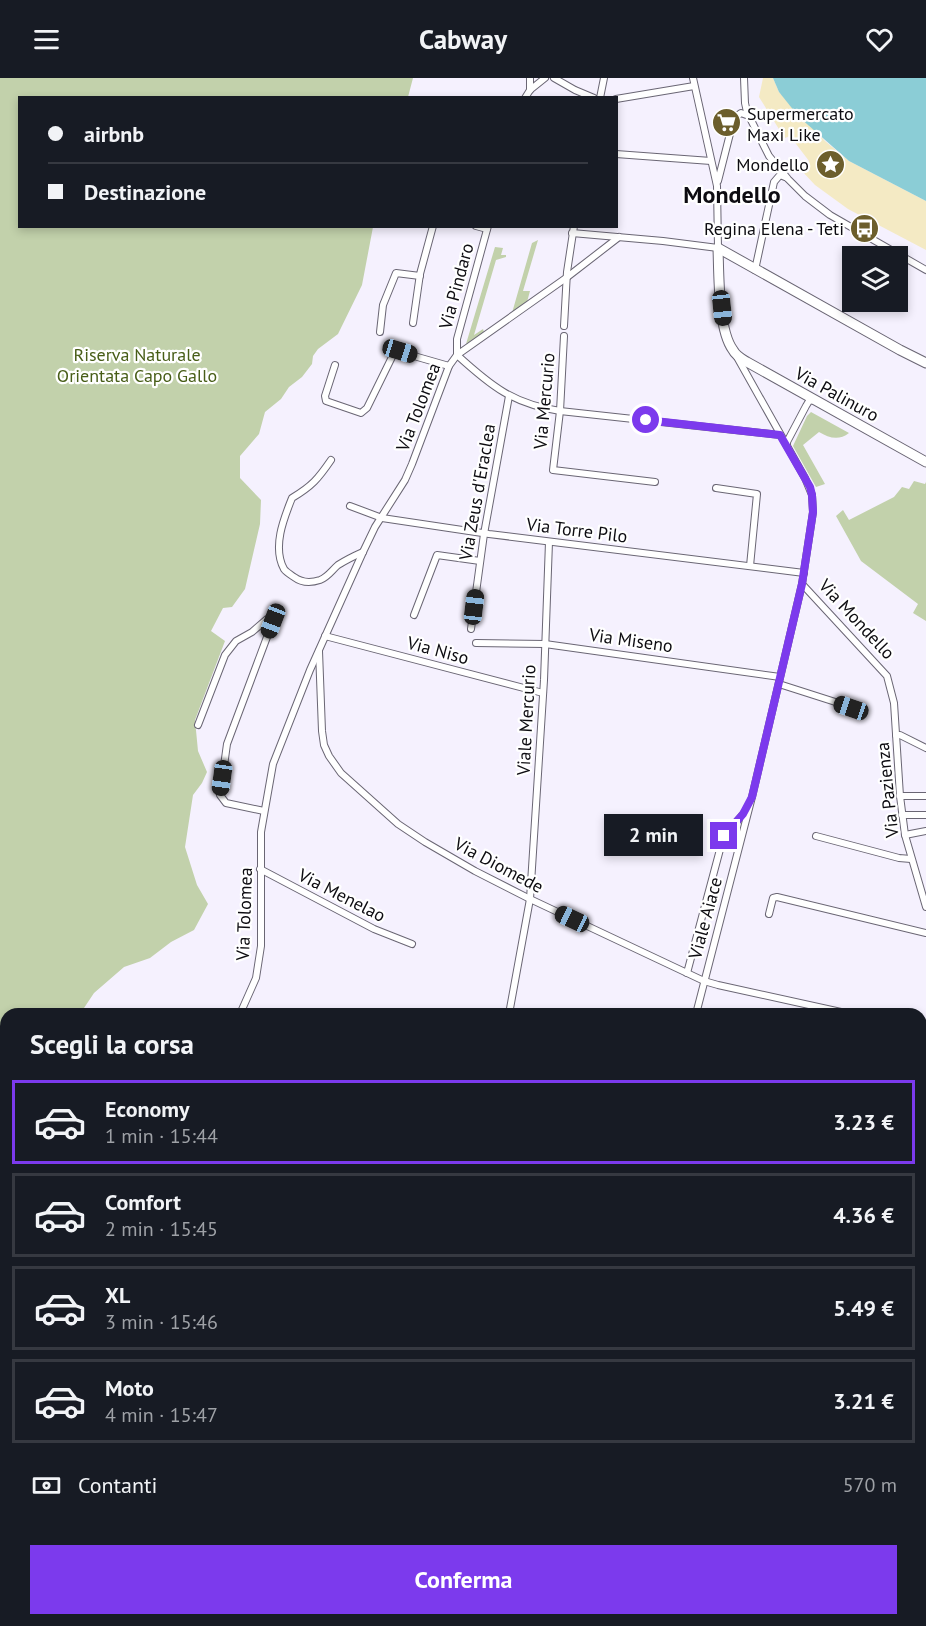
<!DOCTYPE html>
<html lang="it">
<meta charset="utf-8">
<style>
body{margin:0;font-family:"PT Sans",sans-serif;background:#242831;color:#f1f3f6;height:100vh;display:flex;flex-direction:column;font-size:22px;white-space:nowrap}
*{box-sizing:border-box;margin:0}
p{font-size:20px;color:#9ea1a6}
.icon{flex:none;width:33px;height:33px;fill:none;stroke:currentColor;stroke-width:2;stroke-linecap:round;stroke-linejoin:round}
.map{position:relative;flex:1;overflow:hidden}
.panel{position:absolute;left:0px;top:930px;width:927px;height:618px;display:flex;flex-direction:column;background:#171b24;border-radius:18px 18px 0 0;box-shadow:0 3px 9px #0003}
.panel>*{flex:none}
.guide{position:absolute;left:18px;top:18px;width:600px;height:132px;border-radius:0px;box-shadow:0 3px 9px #0003;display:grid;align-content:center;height:132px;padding:0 30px;background:#171b24}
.tools{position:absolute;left:842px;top:168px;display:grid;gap:12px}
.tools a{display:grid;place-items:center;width:66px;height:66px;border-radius:0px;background:#171b24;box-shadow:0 3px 9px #0003;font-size:30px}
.end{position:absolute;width:27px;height:27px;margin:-14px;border:8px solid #7c3aed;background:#fff;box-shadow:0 0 0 3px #fff}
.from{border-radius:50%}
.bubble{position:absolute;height:42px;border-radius:0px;background:#171b24;box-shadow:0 3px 9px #0003;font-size:20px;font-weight:700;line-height:42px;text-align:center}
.car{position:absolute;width:18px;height:36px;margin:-18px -9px;border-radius:8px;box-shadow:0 0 4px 2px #0007;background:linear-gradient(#222 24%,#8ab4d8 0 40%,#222 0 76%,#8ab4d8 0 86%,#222 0)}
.guide b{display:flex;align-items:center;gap:21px;height:57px;font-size:22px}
.guide b+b{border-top:2px solid #363941}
.guide i{width:15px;height:15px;background:#f1f3f6}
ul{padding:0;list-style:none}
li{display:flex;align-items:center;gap:18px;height:84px;margin:0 12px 9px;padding:0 18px;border:3px solid #363941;border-radius:0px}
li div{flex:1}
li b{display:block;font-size:22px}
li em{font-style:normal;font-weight:700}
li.on{border-color:#7c3aed}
li>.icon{width:54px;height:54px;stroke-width:1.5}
h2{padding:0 30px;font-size:27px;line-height:72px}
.pay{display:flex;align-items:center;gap:15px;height:66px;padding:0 30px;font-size:22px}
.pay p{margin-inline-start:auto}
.cta{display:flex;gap:12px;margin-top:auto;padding:12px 30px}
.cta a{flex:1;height:69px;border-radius:0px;background:#7c3aed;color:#fff;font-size:24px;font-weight:700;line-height:69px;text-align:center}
header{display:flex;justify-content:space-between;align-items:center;height:78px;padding:0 30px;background:#171b24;font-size:27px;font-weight:700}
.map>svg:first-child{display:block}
</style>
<header><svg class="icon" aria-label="menu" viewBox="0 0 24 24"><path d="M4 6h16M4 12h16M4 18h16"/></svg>Cabway<svg class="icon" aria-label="heart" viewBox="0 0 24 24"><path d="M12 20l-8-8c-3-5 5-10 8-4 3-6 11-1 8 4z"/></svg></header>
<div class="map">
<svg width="926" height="1548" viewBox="0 0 926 1548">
<rect width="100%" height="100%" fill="#f5f1fe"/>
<g fill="#c2d1ab">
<polygon points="0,0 413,0 408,19 20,20 20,148 373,149 362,207 338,256 318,271 313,278 312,286 302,299 289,309 281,321 265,334 259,356 240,378 240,400 261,422 260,446 245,511 232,529 223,530 211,553 225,563 195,642 198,673 207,694 202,705 193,717 185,769 197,807 208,826 194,852 171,864 150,880 124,889 94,915 82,933 83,936 6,936 6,1112 0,1115"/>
<polygon points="538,162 523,213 530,213 527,224 512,235 532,165"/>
<polygon points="495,169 503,170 501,177 506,177 506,179 496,182 474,257 483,251 484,254 466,266"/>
<path d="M811,334L849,355C839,363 829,360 819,354L803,367L825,406L816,409L793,368L807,338Z"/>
<polygon points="914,403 925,406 926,404 926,543 913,535 918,526 861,483 836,438 843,432 849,442 894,419 902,409 909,411"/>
</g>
<polygon fill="#f4eac4" points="763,0 773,0 779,14 825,63 849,83 926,123 926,172 848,131 815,107 801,92 809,83 790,58 785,60 777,48 759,19"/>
<polygon fill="#8bcdd6" points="773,0 926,0 926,123 849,83 799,39 779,14"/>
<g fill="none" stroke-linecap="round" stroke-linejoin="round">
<defs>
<g id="minor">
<polyline points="530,0 530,12"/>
<polyline points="554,0 575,12 594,20"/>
<polyline points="744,0 745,25 747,34 769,78 788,101 805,118 830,137 926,192"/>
<polyline points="525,20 530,12 545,0"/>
<polyline points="600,20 604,0"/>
<polyline points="616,21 694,8"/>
<polyline points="616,76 711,83"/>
<polyline points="718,103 734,40 741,35 749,38"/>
<polyline points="476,148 487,151"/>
<polyline points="572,155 663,163 718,170 717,108 693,0"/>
<polyline points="755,192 774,104 780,97 785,99"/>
<polyline points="413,245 420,196 433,148"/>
<polyline points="564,248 567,194 574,148"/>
<polyline points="380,254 383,227 396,195 420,198"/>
<polyline points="564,258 560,333 553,392 655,404"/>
<path d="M457,277C491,308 513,326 560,333L780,357"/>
<polyline points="457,277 457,261 488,148"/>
<polyline points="737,279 805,400 812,417 813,434 802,506 887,598 894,625 900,718 905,757 926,829"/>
<polyline points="335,287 325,318 326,323 361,335 367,330 393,277 400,274 449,288"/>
<polyline points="787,367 787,364 806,328 809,323 813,322"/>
<path d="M331,382C318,401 312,408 292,420C284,440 272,469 284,491C286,494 291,497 294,499C302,505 311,505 320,502C328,499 332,492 338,487C346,482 354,478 363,474"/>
<polyline points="716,410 757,416 750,488"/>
<polyline points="350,428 382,440 489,456 804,495"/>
<polyline points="414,537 437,477 480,483"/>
<polyline points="471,551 484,456 509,318"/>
<polyline points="325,558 543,615"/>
<polyline points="476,565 545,566 780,599"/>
<polyline points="319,573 322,653 324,667 329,678 341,695 398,746 425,764 475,793 530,821 704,903 718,907 850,936"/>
<polyline points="779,606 851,629"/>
<polyline points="198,647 225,577 236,563 252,554 267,541 273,543 227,666 220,717 226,725 264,733"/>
<polyline points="896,657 900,657 926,670"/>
<polyline points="900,718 926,718"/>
<polyline points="902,737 926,737"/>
<polyline points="905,757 926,753"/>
<polyline points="816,758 899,780 911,781"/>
<polyline points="260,791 374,851 412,866"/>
<polyline points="769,836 773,820 777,819 926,855"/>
<path d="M687,895L722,764C727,751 739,743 747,731"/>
<polyline points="240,936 256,900 261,868 261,754 273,686 310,592 363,474 375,449 405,402 412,386 449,288 457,277 566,200 619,159"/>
<polyline points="509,936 530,821 544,602 549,464"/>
<polyline points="696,936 752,719 802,506"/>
<polyline points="921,951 926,952"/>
<polyline points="923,1035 926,1036"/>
<polyline points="921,1086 926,1086"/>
<polyline points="0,1120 6,1117"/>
<polyline points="921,1134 926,1135"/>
<polyline points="921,1210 926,1210"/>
<polyline points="921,1275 926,1276"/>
<polyline points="0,1361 6,1355"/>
<polyline points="921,1380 926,1381"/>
<polyline points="0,1387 6,1378"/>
<polyline points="921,1462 926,1448"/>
<polyline points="0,1473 6,1473"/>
<polyline points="163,1542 168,1548"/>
<polyline points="533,1542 538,1544 538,1548"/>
<polyline points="228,1548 233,1542"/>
<polyline points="415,1548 416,1542"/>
<polyline points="886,1548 889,1542"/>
<polyline points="919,1548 926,1530"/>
</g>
<g id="secondary">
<path d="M718,170C719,197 718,252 733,272C736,278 742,281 747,284L926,384"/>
<polyline points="718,170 900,272 926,285"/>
</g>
</defs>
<use href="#minor" stroke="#6a6674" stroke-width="8"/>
<use href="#secondary" stroke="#6a6674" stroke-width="11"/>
<use href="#minor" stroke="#fff" stroke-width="6"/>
<use href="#secondary" stroke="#fff" stroke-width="9"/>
</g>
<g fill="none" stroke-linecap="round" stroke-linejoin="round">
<polyline stroke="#7c3aed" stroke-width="8" points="646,342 780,357 810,409 812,417 813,434 802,506 752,719 743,736 724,758"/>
</g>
<defs>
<symbol id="supermarket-disc" viewBox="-11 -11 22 22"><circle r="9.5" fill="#6c5e2c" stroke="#fff"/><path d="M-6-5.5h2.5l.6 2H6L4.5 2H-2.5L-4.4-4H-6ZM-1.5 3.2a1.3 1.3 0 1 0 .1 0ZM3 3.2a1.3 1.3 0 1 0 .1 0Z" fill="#fff"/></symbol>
<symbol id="sight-disc" viewBox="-11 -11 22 22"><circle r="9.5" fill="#6c5e2c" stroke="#fff"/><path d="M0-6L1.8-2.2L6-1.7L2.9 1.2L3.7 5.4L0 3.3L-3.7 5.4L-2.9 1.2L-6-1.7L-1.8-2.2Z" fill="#fff"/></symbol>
<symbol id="bus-disc" viewBox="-11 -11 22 22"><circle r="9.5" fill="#6c5e2c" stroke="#fff"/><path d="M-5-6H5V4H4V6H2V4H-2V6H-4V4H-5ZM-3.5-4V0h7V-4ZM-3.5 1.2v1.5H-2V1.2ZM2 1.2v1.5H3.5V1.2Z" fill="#fff"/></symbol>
</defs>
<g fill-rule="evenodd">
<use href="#supermarket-disc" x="710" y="28" width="33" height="33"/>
<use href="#sight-disc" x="814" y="70" width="33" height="33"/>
<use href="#bus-disc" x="848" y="134" width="33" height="33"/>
</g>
<g text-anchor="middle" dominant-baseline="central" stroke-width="4.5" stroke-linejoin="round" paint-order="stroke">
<g font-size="18" fill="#0d0c11" stroke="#fff" text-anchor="end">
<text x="747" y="35" text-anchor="start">Supermercato<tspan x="747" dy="21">Maxi Like</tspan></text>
<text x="809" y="86">Mondello</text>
<text x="844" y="150">Regina Elena - Teti</text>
</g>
<g font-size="18" fill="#0d0c11" stroke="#fff">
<text transform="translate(456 208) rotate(-75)">Via Pindaro</text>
<text transform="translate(837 316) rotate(29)">Via Palinuro</text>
<text transform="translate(544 323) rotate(-85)">Via Mercurio</text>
<text transform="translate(418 329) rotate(-69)">Via Tolomea</text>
<text transform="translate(477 414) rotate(-80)">Via Zeus d'Eraclea</text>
<text transform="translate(577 452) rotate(7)">Via Torre Pilo</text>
<text transform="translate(857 541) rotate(47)">Via Mondello</text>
<text transform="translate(631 562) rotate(8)">Via Miseno</text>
<text transform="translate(438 572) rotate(15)">Via Niso</text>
<text transform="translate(526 642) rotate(-87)">Viale Mercurio</text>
<text transform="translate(887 712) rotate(-96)">Via Pazienza</text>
<text transform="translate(499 787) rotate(28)">Via Diomede</text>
<text transform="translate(342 817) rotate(27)">Via Menelao</text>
<text transform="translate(244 836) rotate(-88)">Via Tolomea</text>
<text transform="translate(705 840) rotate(-75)">Viale Aiace</text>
</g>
<g font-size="18" fill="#475d17" stroke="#fff">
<text x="137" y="276">Riserva Naturale<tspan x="137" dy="21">Orientata Capo Gallo</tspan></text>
</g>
<g font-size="24" font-weight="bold" fill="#0d0c11" stroke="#fff">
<text x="732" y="116">Mondello</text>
</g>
</g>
</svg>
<div class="tools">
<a><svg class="icon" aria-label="layers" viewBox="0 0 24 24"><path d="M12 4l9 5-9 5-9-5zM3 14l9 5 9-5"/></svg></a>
</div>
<i class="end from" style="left:646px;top:342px"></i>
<i class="end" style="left:724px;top:758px"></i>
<div class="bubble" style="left:604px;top:736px;width:99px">2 min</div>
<i class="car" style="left:722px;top:230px;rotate:174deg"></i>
<i class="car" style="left:400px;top:273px;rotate:107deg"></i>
<i class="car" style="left:474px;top:529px;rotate:7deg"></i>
<i class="car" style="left:273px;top:543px;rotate:201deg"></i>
<i class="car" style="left:851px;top:630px;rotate:289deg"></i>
<i class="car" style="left:222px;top:700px;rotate:188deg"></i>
<i class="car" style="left:572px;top:841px;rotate:295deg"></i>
<div class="guide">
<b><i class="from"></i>airbnb</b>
<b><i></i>Destinazione</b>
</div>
<section class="panel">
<h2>Scegli la corsa</h2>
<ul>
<li class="on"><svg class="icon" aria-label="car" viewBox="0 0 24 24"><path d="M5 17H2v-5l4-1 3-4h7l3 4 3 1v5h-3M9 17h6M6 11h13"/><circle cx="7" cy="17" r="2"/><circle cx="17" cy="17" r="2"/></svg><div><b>Economy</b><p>1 min · 15:44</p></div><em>3.23 €</em></li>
<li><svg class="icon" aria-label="car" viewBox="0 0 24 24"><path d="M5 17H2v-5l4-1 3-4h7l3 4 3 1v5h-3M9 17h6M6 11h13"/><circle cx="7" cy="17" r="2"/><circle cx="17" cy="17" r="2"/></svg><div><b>Comfort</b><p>2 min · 15:45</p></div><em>4.36 €</em></li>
<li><svg class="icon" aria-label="car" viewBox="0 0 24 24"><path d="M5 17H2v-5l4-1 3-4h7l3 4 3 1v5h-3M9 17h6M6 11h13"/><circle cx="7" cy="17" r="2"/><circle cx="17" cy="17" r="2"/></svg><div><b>XL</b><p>3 min · 15:46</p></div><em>5.49 €</em></li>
<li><svg class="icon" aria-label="car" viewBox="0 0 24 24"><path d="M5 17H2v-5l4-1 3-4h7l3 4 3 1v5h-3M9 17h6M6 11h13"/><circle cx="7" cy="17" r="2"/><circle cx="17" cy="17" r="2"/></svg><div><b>Moto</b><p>4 min · 15:47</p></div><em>3.21 €</em></li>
</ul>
<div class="pay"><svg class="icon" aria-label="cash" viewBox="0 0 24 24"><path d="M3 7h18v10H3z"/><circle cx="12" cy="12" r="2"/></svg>Contanti<p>570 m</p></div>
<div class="cta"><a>Conferma</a></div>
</section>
</div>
